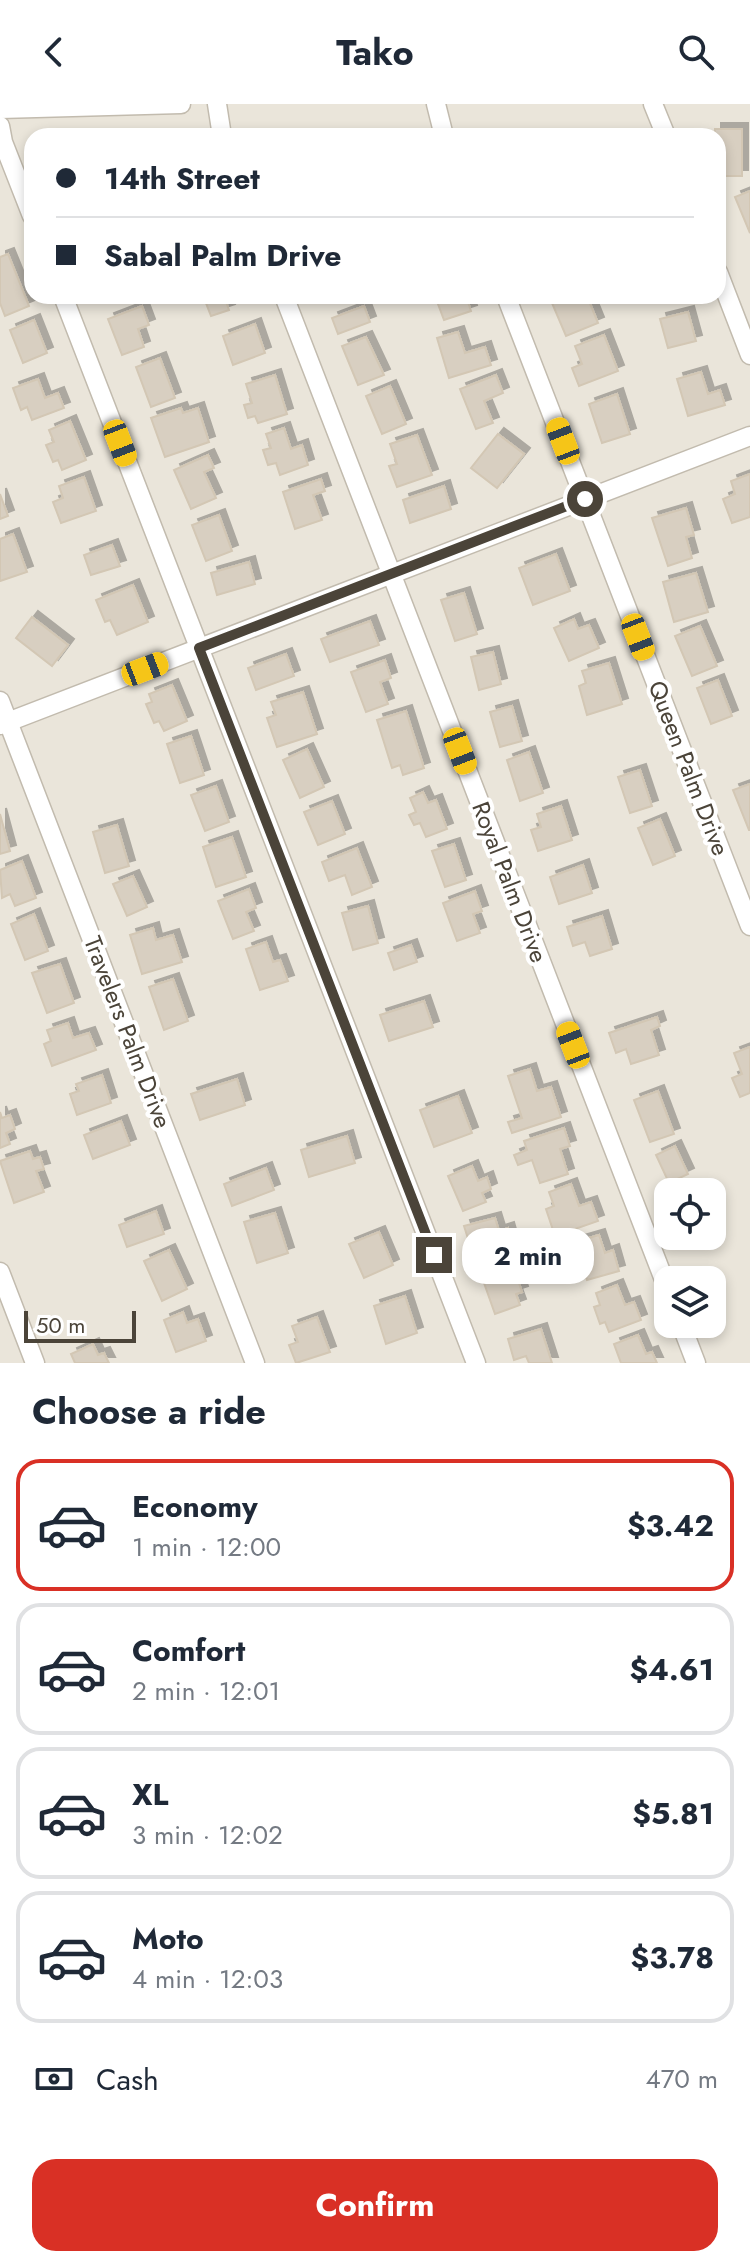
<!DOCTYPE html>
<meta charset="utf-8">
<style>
body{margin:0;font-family:Jost,sans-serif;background:#f2f2f3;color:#1f2937;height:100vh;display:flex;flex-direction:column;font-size:30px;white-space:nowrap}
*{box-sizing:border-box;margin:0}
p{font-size:26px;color:#747a83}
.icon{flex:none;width:44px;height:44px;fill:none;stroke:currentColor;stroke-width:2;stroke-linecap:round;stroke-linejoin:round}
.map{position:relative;height:1259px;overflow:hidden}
.side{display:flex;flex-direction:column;background:#fff;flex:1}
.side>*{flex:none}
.hud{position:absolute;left:24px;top:24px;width:702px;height:176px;border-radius:24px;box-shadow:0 4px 12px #0003;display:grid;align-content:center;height:176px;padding:0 32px;background:#fff}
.fabs{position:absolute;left:654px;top:1074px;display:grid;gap:16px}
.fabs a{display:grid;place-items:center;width:72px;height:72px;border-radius:16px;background:#fff;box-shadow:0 4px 12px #0003;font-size:40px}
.scale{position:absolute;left:24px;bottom:20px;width:112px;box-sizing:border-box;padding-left:8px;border:4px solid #4b4439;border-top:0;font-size:22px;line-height:28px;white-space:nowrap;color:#4b4439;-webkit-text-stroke:6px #fff;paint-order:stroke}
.end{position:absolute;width:36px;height:36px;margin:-18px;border:10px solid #4b4439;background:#fff;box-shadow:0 0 0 4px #fff}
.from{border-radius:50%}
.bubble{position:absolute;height:56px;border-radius:24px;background:#fff;box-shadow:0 4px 12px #0003;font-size:26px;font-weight:700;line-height:56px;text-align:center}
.car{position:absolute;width:24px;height:48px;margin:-24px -12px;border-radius:10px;box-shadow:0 0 6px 2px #0007;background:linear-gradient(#f5c518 24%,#345 0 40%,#f5c518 0 76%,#345 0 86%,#f5c518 0)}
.hud b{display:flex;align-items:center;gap:28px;height:76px;font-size:30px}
.hud b+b{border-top:2px solid #e0e1e3}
.hud i{width:20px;height:20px;background:#1f2937}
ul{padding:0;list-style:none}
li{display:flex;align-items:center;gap:24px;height:132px;margin:0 16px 12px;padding:0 16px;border:4px solid #e0e1e3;border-radius:24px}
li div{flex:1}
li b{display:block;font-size:30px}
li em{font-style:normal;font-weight:700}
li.current{border-color:#d93025}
li>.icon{width:72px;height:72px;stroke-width:1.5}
h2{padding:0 32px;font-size:36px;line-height:96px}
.pay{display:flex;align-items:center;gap:20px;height:88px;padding:0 32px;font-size:30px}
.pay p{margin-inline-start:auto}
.primary-button{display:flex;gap:16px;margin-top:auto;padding:16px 32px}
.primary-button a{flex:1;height:92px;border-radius:24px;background:#d93025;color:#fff;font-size:32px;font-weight:700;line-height:92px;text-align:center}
header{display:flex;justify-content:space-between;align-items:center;height:104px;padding:0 32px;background:#fff;font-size:36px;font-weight:700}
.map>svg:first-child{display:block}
</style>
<header><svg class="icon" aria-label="back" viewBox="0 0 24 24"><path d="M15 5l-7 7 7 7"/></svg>Tako<svg class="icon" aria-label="search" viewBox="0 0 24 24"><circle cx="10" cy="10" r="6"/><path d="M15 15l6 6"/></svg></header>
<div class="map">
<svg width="750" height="1259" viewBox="0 0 750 1259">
<defs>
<filter id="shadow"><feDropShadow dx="6" dy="-6" stdDeviation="0" flood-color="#0004"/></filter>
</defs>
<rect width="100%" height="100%" fill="#f6f3ec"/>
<path fill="#eae5da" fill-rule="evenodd" d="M0,0H750V1259H0ZM32,32H718V192H32ZM668,1088H712V1132H668ZM668,1176H712V1220H668Z"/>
<g fill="#d8cfc1" stroke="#d3c7b4" stroke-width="2" filter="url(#shadow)">
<polygon points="715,25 742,25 742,72 718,72 718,32 715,32"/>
<polygon points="750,87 750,129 735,93"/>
<polygon points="8,150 29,202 5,212 0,199 0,153"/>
<polygon points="209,192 224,192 229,206 211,212 204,194"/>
<polygon points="435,192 466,192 471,207 444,216"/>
<polygon points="549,192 587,192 598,219 566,232"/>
<polygon points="142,202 149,221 138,225 144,243 122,251 108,215"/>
<polygon points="364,202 370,218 338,230 332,214"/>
<polygon points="688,208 696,237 668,244 660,215"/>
<polygon points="34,216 47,249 23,259 10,226"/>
<polygon points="255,220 265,249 233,261 223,232"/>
<polygon points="458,228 465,249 485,243 491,261 449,274 437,234"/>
<polygon points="604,231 618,267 579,282 572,264 582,260 575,242"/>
<polygon points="366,233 384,271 358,281 342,242"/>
<polygon points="160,254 175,294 151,303 136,263"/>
<polygon points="701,268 708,290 720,286 725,301 688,312 677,275"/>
<polygon points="275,271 287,310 258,319 255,312 248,314 244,301 252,299 246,280"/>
<polygon points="496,271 503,289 484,297 493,319 476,325 460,285"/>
<polygon points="38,275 45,294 58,289 64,304 32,316 27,303 21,306 13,284"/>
<polygon points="390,282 406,320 382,330 366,292"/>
<polygon points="617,290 630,330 602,339 589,300"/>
<polygon points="181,304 183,309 198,304 209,338 165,353 151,314"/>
<polygon points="70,317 86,356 62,366 58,356 53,358 46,341 54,338 49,326"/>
<polygon points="284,324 291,345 302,341 308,361 280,371 276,359 268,361 263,346 271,344 266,330"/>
<polygon points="498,330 524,350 497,384 471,364"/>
<polygon points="417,331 432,371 397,383 389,362 397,360 390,340"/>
<polygon points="208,351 214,364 204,368 216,394 191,405 174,366"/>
<polygon points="750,370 750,413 732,419 723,395 735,390 731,377"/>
<polygon points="84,373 96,407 61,419 53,398 63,394 59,382"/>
<polygon points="321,375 325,387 313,391 322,416 295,425 283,388"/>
<polygon points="444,382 451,405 410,419 403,396"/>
<polygon points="0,390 8,412 0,415"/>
<polygon points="686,404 694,431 686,433 692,454 668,462 652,414"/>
<polygon points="219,411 232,447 206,457 192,421"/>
<polygon points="13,430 27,468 0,477 0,435"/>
<polygon points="112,441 120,462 91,471 84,451"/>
<polygon points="556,450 570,487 533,501 519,464"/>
<polygon points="249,458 255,480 217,491 211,469"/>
<polygon points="696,469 708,508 674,518 663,478"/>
<polygon points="133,481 148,518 117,531 110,516 105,518 96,496"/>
<polygon points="464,489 477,530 455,537 441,496"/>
<polygon points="32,513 68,541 52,562 16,534"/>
<polygon points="574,515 578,525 589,521 599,544 569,557 554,524"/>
<polygon points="370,517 379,541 330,558 321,535"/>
<polygon points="700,522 717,562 692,572 675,532"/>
<polygon points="493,548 501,580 479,586 471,553"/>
<polygon points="286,550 294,572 256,586 248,564"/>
<polygon points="385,556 391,574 380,578 388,600 366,608 351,568"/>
<polygon points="609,559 622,600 587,611 579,582 586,579 582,567"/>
<polygon points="718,576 732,612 711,620 697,584"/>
<polygon points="172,581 187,617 164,627 159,617 154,619 146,600 152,598 149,590"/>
<polygon points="303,588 317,630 277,643 267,614 276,611 271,598"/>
<polygon points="512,602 522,637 500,643 490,608"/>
<polygon points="406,607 424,664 403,671 400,661 392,664 377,616"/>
<polygon points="191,632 204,671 180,679 167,640"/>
<polygon points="307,645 324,683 300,694 283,656"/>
<polygon points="529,648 543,689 520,697 507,656"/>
<polygon points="640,666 652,702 630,709 618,673"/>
<polygon points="750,680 750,726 749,726 733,686"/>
<polygon points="216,682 229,718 205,727 191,691"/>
<polygon points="423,688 428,699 436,696 447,725 426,733 420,719 414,721 409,711 416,708 410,694"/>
<polygon points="332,697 345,730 318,741 304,708"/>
<polygon points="561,702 572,736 538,747 531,726 541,723 537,710"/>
<polygon points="0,710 10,747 0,750"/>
<polygon points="660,715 675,752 653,761 638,724"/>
<polygon points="117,721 129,762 105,769 93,728"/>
<polygon points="232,733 246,773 216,783 203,743"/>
<polygon points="454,740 466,776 445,783 432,747"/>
<polygon points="357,744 372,783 352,791 345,771 329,777 322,758"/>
<polygon points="22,757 36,794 15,802 10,790 2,794 0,766"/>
<polygon points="583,761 592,789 559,800 550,773"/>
<polygon points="133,772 147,803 127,812 113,780"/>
<polygon points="249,785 256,804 246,808 254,827 233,835 218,797"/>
<polygon points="475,787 482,807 473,810 480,829 457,837 443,799"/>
<polygon points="368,802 378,839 353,846 342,809"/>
<polygon points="34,810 48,847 25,856 11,820"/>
<polygon points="602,812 612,845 590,852 585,838 573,842 567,823"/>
<polygon points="153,824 156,836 173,831 182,858 142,870 130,831"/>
<polygon points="266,838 273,858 280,856 288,877 260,886 246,845"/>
<polygon points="411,841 417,858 394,866 388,849"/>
<polygon points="60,860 74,899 47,909 32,869"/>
<polygon points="173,875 188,917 164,926 149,883"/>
<polygon points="424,897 433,923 389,937 380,911"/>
<polygon points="657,913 660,922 651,926 659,951 631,960 626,945 616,949 609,929"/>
<polygon points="68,919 73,934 89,929 96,946 52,962 44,940 51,937 47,926"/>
<polygon points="750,943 750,989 740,993 732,974 742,970 734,949"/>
<polygon points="530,965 537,987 551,983 561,1013 512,1029 508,1018 522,1014 508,972"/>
<polygon points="102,971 111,999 77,1011 70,990 79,987 76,980"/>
<polygon points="237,975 245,1001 200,1016 191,990"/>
<polygon points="658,987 674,1030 650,1038 634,996"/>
<polygon points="458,992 472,1029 434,1043 420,1006"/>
<polygon points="0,1008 2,1014 10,1011 15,1025 6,1029 10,1040 0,1044"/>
<polygon points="121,1017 130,1041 93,1055 84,1031"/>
<polygon points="564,1024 570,1042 560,1045 568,1070 540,1079 532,1056 518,1061 514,1051 527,1046 524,1037"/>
<polygon points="347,1032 355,1059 309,1073 301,1046"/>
<polygon points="675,1042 688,1070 669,1079 656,1051"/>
<polygon points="30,1047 33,1055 40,1053 44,1065 36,1067 44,1088 14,1099 0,1057"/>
<polygon points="472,1062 478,1077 487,1073 491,1085 482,1089 486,1098 463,1107 448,1072"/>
<polygon points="266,1064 274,1086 232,1102 224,1080"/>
<polygon points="571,1080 579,1102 591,1098 598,1117 555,1132 546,1105 554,1102 549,1088"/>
<polygon points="156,1107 164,1130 127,1143 119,1121"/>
<polygon points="275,1109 288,1149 257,1159 244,1118"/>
<polygon points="495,1114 499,1127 508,1124 514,1145 479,1155 475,1139 470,1141 464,1122"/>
<polygon points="379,1128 393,1161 364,1174 349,1140"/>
<polygon points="599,1131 605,1149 613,1146 619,1167 587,1176 575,1138"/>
<polygon points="169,1146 187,1185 162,1197 144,1157"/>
<polygon points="514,1164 522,1188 516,1190 520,1201 495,1210 483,1176"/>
<polygon points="617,1181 625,1201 634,1198 641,1216 609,1228 605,1218 600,1220 594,1203 600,1201 596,1189"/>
<polygon points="405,1192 417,1229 386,1240 374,1202"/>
<polygon points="183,1208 187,1219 198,1215 206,1237 176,1248 164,1216"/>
<polygon points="317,1213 330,1248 296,1259 289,1241 298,1238 292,1222"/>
<polygon points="541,1225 552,1259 529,1259 526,1252 514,1256 508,1235"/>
<polygon points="638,1231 646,1250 652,1248 657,1259 621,1259 614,1240"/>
<polygon points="93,1240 98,1251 104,1249 109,1259 75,1259 71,1250"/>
</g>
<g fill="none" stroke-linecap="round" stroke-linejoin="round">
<defs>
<g id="street">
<polyline points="217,0 222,32"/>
<polyline points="436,0 444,32"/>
<polyline points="653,0 666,32"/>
<polyline points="0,5 181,0"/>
<polyline points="0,22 3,38 32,112"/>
<polyline points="718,168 750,251"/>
<polyline points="63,192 476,1259"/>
<polyline points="284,192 668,1186"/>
<polyline points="506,192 750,822"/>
<polyline points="0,597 255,1259"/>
<polyline points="0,621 750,332"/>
<polyline points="0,1168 35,1259"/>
<polyline points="681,1220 696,1259"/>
</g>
</defs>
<use href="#street" stroke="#c2bbae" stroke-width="21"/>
<use href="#street" stroke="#fff" stroke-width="18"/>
</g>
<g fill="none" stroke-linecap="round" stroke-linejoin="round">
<polyline stroke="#4b4439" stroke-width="10" points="434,1151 199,544 585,395"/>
</g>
<g text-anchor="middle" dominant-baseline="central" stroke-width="8" stroke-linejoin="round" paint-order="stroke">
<g font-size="24" fill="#4b4439" stroke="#fff">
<text transform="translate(689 664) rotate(69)">Queen Palm Drive</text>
<text transform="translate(510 778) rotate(69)">Royal Palm Drive</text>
<text transform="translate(128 928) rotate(69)">Travelers Palm Drive</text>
</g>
</g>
</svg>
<div class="fabs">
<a><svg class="icon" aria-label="locate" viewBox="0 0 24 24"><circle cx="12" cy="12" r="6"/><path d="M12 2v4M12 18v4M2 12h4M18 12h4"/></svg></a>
<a><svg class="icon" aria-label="layers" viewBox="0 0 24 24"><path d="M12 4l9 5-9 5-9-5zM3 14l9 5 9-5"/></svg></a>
</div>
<div class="scale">50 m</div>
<i class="end from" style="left:585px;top:395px"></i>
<i class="end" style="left:434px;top:1151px"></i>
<div class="bubble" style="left:462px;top:1124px;width:132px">2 min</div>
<i class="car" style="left:563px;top:337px;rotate:339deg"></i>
<i class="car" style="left:120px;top:339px;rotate:159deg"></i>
<i class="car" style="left:638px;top:533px;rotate:159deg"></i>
<i class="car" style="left:145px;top:565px;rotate:69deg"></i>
<i class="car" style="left:460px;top:647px;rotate:159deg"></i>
<i class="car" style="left:573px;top:941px;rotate:339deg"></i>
<div class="hud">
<b><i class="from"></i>14th Street</b>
<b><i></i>Sabal Palm Drive</b>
</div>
</div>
<section class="side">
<h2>Choose a ride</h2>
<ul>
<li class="current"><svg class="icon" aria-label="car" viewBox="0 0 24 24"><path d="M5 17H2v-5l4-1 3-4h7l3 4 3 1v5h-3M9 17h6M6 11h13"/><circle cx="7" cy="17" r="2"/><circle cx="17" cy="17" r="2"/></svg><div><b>Economy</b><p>1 min · 12:00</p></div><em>$3.42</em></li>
<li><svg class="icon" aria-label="car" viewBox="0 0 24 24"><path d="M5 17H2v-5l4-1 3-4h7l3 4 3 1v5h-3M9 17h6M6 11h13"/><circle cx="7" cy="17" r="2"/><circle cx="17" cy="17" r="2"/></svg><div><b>Comfort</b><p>2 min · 12:01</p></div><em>$4.61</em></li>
<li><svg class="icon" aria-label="car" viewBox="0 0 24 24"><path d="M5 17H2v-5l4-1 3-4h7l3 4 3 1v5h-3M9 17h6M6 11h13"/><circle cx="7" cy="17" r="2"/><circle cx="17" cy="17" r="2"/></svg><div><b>XL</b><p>3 min · 12:02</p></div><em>$5.81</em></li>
<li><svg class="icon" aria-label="car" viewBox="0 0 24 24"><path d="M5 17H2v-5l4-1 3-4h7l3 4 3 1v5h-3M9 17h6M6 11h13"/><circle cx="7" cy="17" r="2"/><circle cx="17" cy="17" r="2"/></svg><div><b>Moto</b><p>4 min · 12:03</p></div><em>$3.78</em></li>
</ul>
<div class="pay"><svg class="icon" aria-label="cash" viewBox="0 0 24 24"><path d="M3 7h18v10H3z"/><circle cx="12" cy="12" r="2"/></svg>Cash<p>470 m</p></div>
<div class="primary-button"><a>Confirm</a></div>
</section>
